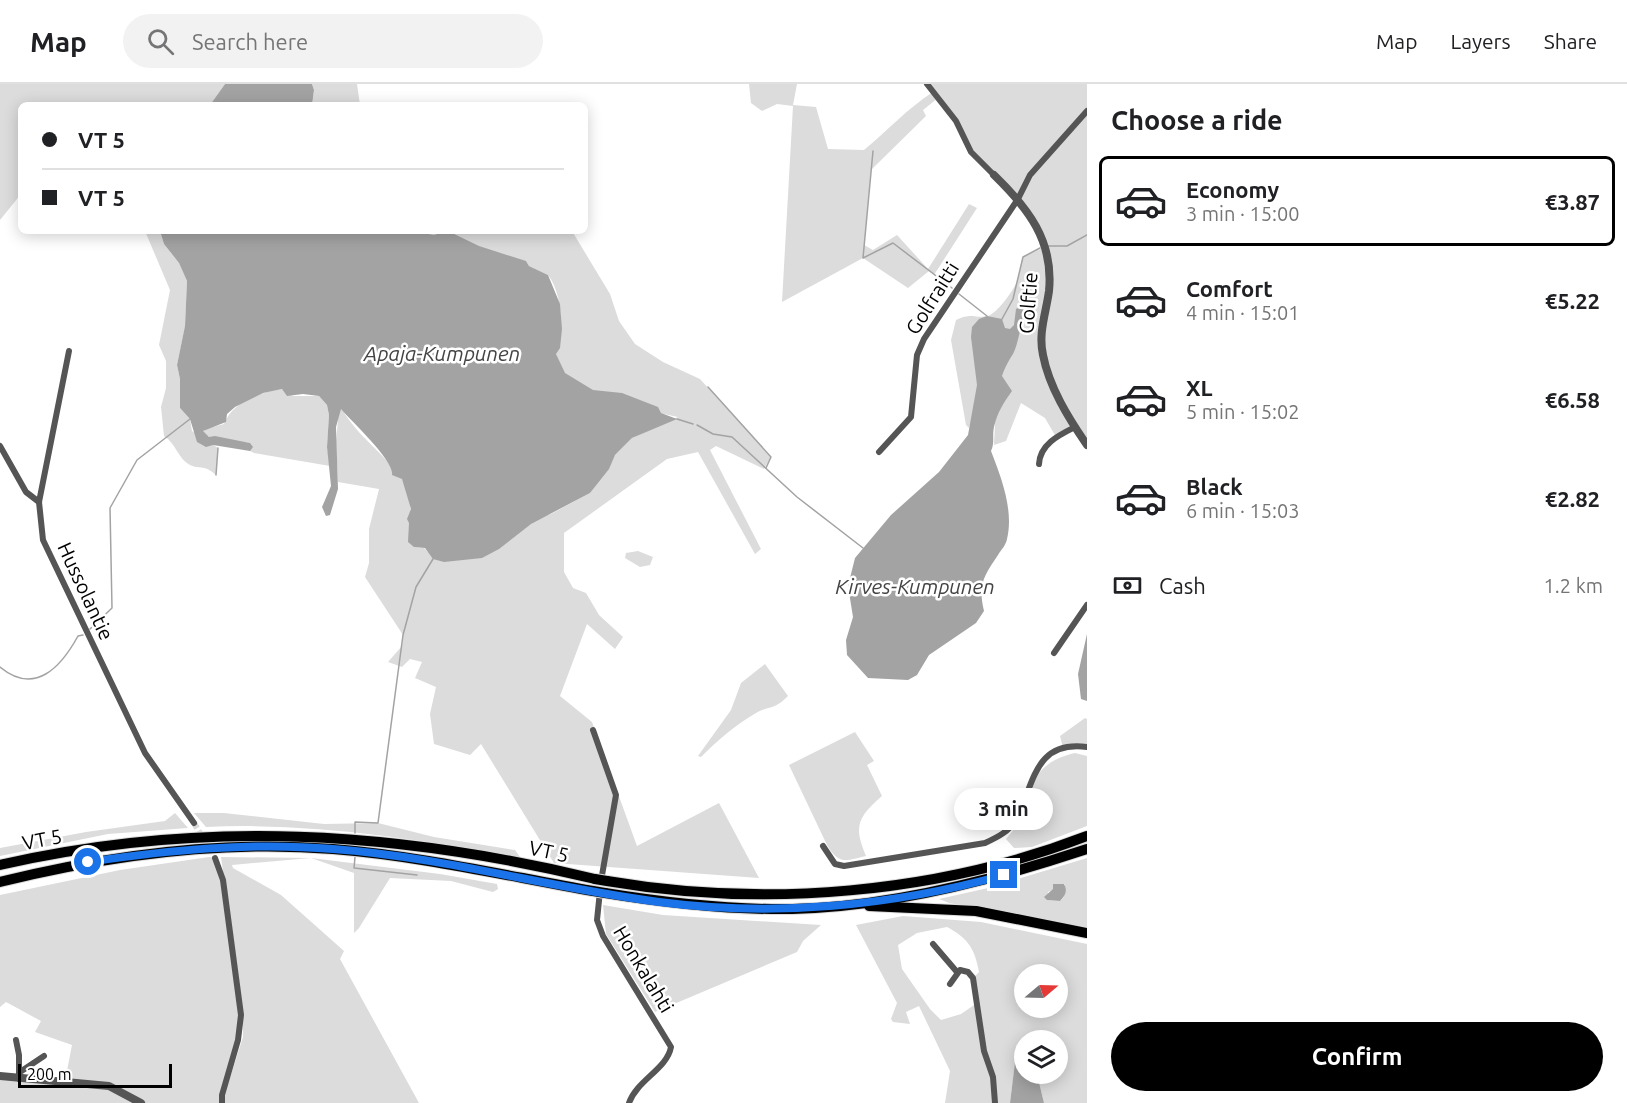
<!DOCTYPE html>
<meta charset="utf-8">
<style>
body{margin:0;font-family:Ubuntu,sans-serif;background:#f2f2f2;color:#202124;height:100vh;display:flex;flex-direction:column;font-size:22px;white-space:nowrap}
*{box-sizing:border-box;margin:0}
p{font-size:20px;color:#757577}
.icon{flex:none;width:33px;height:33px;fill:none;stroke:currentColor;stroke-width:2;stroke-linecap:round;stroke-linejoin:round}
.map{position:relative;flex:1;overflow:hidden}
.drawer{display:flex;flex-direction:column;background:#fff;width:540px}
.drawer>*{flex:none}
.guide{position:absolute;left:18px;top:18px;width:570px;height:132px;border-radius:9px;box-shadow:0 3px 15px #0003;display:grid;align-content:center;height:132px;padding:0 24px;background:#fff}
.needle{width:39px;rotate:71deg}
.controls{position:absolute;left:1014px;top:880px;display:grid;gap:12px}
.controls a{display:grid;place-items:center;width:54px;height:54px;border-radius:50%;background:#fff;box-shadow:0 3px 15px #0003;font-size:30px}
.scale{position:absolute;left:18px;bottom:15px;width:154px;box-sizing:border-box;padding-left:6px;border:3px solid #000;border-top:0;font-size:16px;line-height:21px;white-space:nowrap;color:#000;-webkit-text-stroke:4px #fff;paint-order:stroke}
.end{position:absolute;width:27px;height:27px;margin:-14px;border:8px solid #1a73e8;background:#fff;box-shadow:0 0 0 3px #fff}
.from{border-radius:50%}
.bubble{position:absolute;height:42px;border-radius:21px;background:#fff;box-shadow:0 3px 15px #0003;font-size:20px;font-weight:700;line-height:42px;text-align:center}
.guide b{display:flex;align-items:center;gap:21px;height:57px;font-size:22px}
.guide b+b{border-top:2px solid #e0e0e0}
.guide i{width:15px;height:15px;background:#202124}
ul{padding:0;list-style:none}
li{display:flex;align-items:center;gap:18px;height:90px;margin:0 12px 9px;padding:0 12px;border:3px solid transparent;border-radius:9px}
li div{flex:1}
li b{display:block;font-size:22px}
li em{font-style:normal;font-weight:700}
li.on{border-color:#000}
li>.icon{width:54px;height:54px;stroke-width:1.5}
h2{padding:0 24px;font-size:27px;line-height:72px}
.pay{display:flex;align-items:center;gap:15px;height:66px;padding:0 24px;font-size:22px}
.pay p{margin-inline-start:auto}
.cta{display:flex;gap:12px;margin-top:auto;padding:12px 24px}
.cta a{flex:1;height:69px;border-radius:36px;background:#000;color:#fff;font-size:24px;font-weight:700;line-height:69px;text-align:center}
header{display:flex;align-items:center;gap:36px;box-sizing:border-box;height:84px;padding:0 30px;background:#fff;border-bottom:2px solid #e0e0e0}
header strong{font-size:28px}
nav{display:flex;gap:33px;margin-inline-start:auto;font-size:21px}
.search{width:420px;height:54px;background:#f2f2f2;display:flex;align-items:center;gap:15px;box-sizing:border-box;padding:0 21px;border-radius:33px;color:#757577;font-size:22px}
main{display:flex;flex:1;min-height:0}
.map>svg:first-child{display:block}
</style>
<header>
<strong>Map</strong>
<div class="search"><svg class="icon" aria-label="search" viewBox="0 0 24 24"><circle cx="10" cy="10" r="6"/><path d="M15 15l6 6"/></svg>Search here</div>
<nav><a>Map</a><a>Layers</a><a>Share</a></nav>
</header>
<main>
<div class="map">
<svg width="1087" height="1019" viewBox="0 0 1087 1019">
<rect width="100%" height="100%" fill="#fff"/>
<g fill="#dcdcdc" fill-rule="evenodd">
<polygon points="0,0 225,0 210,21 21,21 21,110 0,136"/>
<polygon points="312,0 357,0 360,21 312,21 314,6"/>
<path d="M749,0H797L793,21L816,23L828,65L864,66C887,47 908,24 933,8L927,0H1087V361L1075,344L1056,353L1045,334L1021,319L1006,357L994,361L995,340L974,328L969,344L966,341L951,256L956,236C973,228 975,235 988,232C998,229 1017,202 1019,192C1021,186 1020,180 1023,173L1045,163L1037,141L971,68L956,37L938,14L923,26L926,32L871,86L864,161L873,166L897,151L928,185L969,120L977,124L934,191L929,187L908,204L863,174L782,218L793,22L777,20L762,27L751,19Z"/>
<path d="M145,147H160L164,160L179,179L187,197L185,243L177,281L180,295V324L190,335L192,347L218,364L216,391C204,380 201,386 190,381C178,375 176,359 164,352L161,323L166,304V277L159,261L170,206Z"/>
<path d="M411,147H572L610,210L619,237L635,260L663,278L700,295L771,373L764,385L716,362L710,366L761,465L755,470L698,368L667,375L564,449V488L573,504L586,509L599,531L623,553L615,565L587,540L560,612L592,638L637,762L719,719L759,794L554,779L481,660L470,671L434,660L430,630L436,603L415,594L422,578L410,575L402,583L388,578L402,562L403,551L365,493L369,479V445L379,405L338,398L336,357L339,326L342,325C357,352 385,370 402,395C414,413 410,442 414,463L424,464L428,468L551,430L590,409L615,371L632,354L678,333L608,318L562,292L556,270C564,250 563,210 548,191L529,182L526,177L423,176Z"/>
<path d="M282,305L293,312H319L327,321L329,331L327,363L330,382L254,369L250,367V359L209,353L202,349L205,345L224,340C232,318 260,308 282,305Z"/>
<polygon points="638,467 653,473 650,481 640,483 625,474 626,469"/>
<path d="M765,580L788,612C773,627 770,621 756,629C735,641 717,657 701,673L698,672L731,626L741,599Z"/>
<polygon points="1085,634 1087,635 1087,663 1063,664 1060,652"/>
<path d="M855,648L874,677L867,681L882,712C858,733 853,742 866,772C845,777 839,781 827,761L789,681Z"/>
<path d="M1075,669L1087,672V742L1032,763L1014,764L1006,755C1038,721 1018,682 1075,669Z"/>
<polygon points="175,729 188,744 108,750 0,772 0,764 86,748 165,737"/>
<path d="M194,729H224L324,740L378,739L434,753L515,766L520,773C416,755 312,738 206,743Z"/>
<polygon points="209,773 215,774 224,795 221,773 311,774 440,790 497,800 498,805 493,808 451,797 390,794 359,844 354,849 354,789 311,774 232,781 233,784 281,811 344,867 340,875 419,1019 225,1019 224,1012 243,953 243,931 222,1019 0,1019 0,992 65,997 72,961 35,948 41,937 6,918 0,923 0,811 120,786"/>
<path d="M1087,774V844L949,819L939,815L988,804ZM1065,800L1064,813L1060,817L1047,816L1048,808Z"/>
<polygon points="603,821 663,831 821,841 803,857 797,868 655,928 606,850"/>
<path d="M903,832L981,838L1087,860V1019H1044L1037,990H1058V957H1024V976L1015,979L1010,1019H945L950,987L919,922L906,928L910,940L893,938L891,935L897,919L856,841ZM947,843C968,854 975,865 979,888L973,894L977,919L961,930L941,936L930,925L902,885L898,861L917,849ZM1024,891H1058V924H1024Z"/>
</g>
<g fill="#a3a3a3">
<polygon points="225,0 312,0 314,6 312,21 210,21"/>
<path d="M160,147H411L434,151L448,147L479,162L526,177L529,182L548,191L560,220L562,245L560,264L556,270L565,289L593,306L622,309L658,323L661,329L677,335L632,354L615,371L609,385L590,409L531,440L499,465L482,474L444,478L433,475L425,464L414,463L408,458L409,439L407,435L411,425L402,395L392,391C395,377 351,337 341,325L336,343L338,405L330,431L326,432L322,423L331,402L327,363L329,331L327,321L319,312L303,310L287,312L282,305L263,309L235,323L227,330L226,338L203,347L209,353L215,352L250,359L253,363L250,367L213,361L206,363L197,358L190,335L180,324V295L177,281L185,242L187,197L179,179L164,160Z"/>
<path d="M1020,223L1024,226C1021,239 1019,258 1013,270C1008,278 1005,283 1002,292L1012,307C1004,318 997,329 994,343C992,353 995,358 991,367C1001,393 1014,426 1007,455C1006,461 1001,466 998,471C983,493 978,501 984,527L976,539L929,571L917,591L908,596L868,594L847,571L846,556L853,533L848,502L855,474L891,431L939,388L968,351L977,301L971,253L972,243L979,235L987,232L1002,235L1005,244L1010,245L1014,241L1016,225Z"/>
<polygon points="1087,550 1087,617 1081,615 1078,590"/>
<path d="M1053,800H1064C1068,807 1065,812 1060,817L1047,816L1044,813L1053,805Z"/>
<polygon points="1024,976 1024,990 1037,990 1044,1019 1010,1019 1015,978"/>
</g>
<g fill="none" stroke-linecap="round" stroke-linejoin="round">
<g stroke="#a3a3a3" stroke-width="1.5">
<polyline points="873,67 863,174 893,159 952,204"/>
<polyline points="1048,162 1067,162 1087,151"/>
<polyline points="959,210 987,232"/>
<polyline points="1002,235 1013,215 1023,173 1040,164"/>
<polyline points="708,303 771,373 766,384"/>
<polyline points="677,335 693,340"/>
<polyline points="697,341 713,350 732,353 797,413 863,464"/>
<polyline points="216,391 218,364"/>
<polyline points="90,545 112,524 110,424 137,376 190,335"/>
<path d="M0,583C35,612 61,583 78,552L83,551"/>
<polyline points="355,749 355,738 378,739 403,551 416,503 433,475"/>
<polyline points="355,773 354,784 417,791"/>
</g>
<polyline stroke="#d9d9d9" stroke-width="6" stroke-dasharray="6 3" stroke-linecap="butt" points="194,739 204,756"/>
<defs>
<g id="motorway">
<path d="M0,781C201,735 396,747 595,795"/>
<path d="M607,797C765,824 937,810 1087,752"/>
<path d="M0,798C109,771 221,756 333,765C421,772 507,792 593,807"/>
<path d="M605,809C667,819 729,826 792,825C890,823 994,796 1087,765"/>
<polyline points="869,822 976,827 1087,849"/>
</g>
</defs>
<use href="#motorway" stroke="#dbdbdb" stroke-width="12"/>
<g stroke="#555" stroke-width="6">
<polyline points="927,0 956,37 971,68 994,91"/>
<polyline points="69,267 39,418 43,456 145,669 194,739"/>
<polyline points="0,362 26,408 39,418"/>
<polyline points="879,368 911,333 917,271 924,255 1018,115 1030,91 1087,27"/>
<path d="M1039,380C1040,360 1059,351 1075,343"/>
<polyline points="1054,569 1087,521"/>
<polyline points="593,646 616,711 601,797"/>
<path d="M823,762L835,780L844,782L985,759C998,753 1010,747 1017,734C1034,699 1035,656 1087,663"/>
<polyline points="215,774 223,796 241,931 238,956 222,1011 222,1019"/>
<path d="M600,807L597,836L603,852L671,963C667,985 637,996 629,1019"/>
<polyline points="933,860 957,888"/>
<polyline points="950,900 960,886 968,888 973,894 984,967 993,993 995,1019"/>
<polyline points="16,956 19,971 19,995"/>
<polyline points="20,988 44,972"/>
</g>
<g stroke="#555" stroke-width="8">
<path d="M994,91C1028,124 1054,157 1049,207C1046,229 1038,249 1043,271C1049,303 1069,335 1087,361"/>
<polyline points="0,992 109,1002 141,1019"/>
</g>
<use href="#motorway" stroke="#000" stroke-width="10"/>
<defs>
<g id="motorway-bridge">
<polyline points="595,795 607,797"/>
<polyline points="593,807 605,809"/>
</g>
</defs>
<use href="#motorway-bridge" stroke="#dbdbdb" stroke-width="12" stroke-linecap="butt"/>
<use href="#motorway-bridge" stroke="#000" stroke-width="10"/>
</g>
<g fill="none" stroke-linecap="round" stroke-linejoin="round">
<path stroke="#1a73e8" stroke-width="8" d="M88,778C169,766 251,758 333,765C443,773 550,804 659,818C774,833 893,822 1004,791"/>
</g>
<g text-anchor="middle" dominant-baseline="central" stroke-width="5" stroke-linejoin="round" paint-order="stroke">
<g font-size="20" fill="#000" stroke="#fff">
<text transform="translate(932 214) rotate(-58)">Golfraitti</text>
<text transform="translate(1028 219) rotate(-86)">Golftie</text>
<text transform="translate(86 507) rotate(65)">Hussolantie</text>
<text transform="translate(42 755) rotate(-11)">VT 5</text>
<text transform="translate(549 767) rotate(12)">VT 5</text>
<text transform="translate(644 885) rotate(59)">Honkalahti</text>
</g>
<g font-size="21" font-style="italic" fill="#444" stroke="#fff">
<text x="442" y="269">Apaja-Kumpunen</text>
<text x="915" y="502">Kirves-Kumpunen</text>
</g>
</g>
</svg>
<div class="controls">
<a><svg class="needle" viewBox="-14 -14 28 28"><path d="M0-13l5 13h-10z" fill="#e53935"/><path d="M0 13l5-13h-10z" fill="#757577"/></svg></a>
<a><svg class="icon" aria-label="layers" viewBox="0 0 24 24"><path d="M12 4l9 5-9 5-9-5zM3 14l9 5 9-5"/></svg></a>
</div>
<div class="scale">200 m</div>
<i class="end from" style="left:88px;top:778px"></i>
<i class="end" style="left:1004px;top:791px"></i>
<div class="bubble" style="left:954px;top:704px;width:99px">3 min</div>
<div class="guide">
<b><i class="from"></i>VT 5</b>
<b><i></i>VT 5</b>
</div>
</div>
<section class="drawer">
<h2>Choose a ride</h2>
<ul>
<li class="on"><svg class="icon" aria-label="car" viewBox="0 0 24 24"><path d="M5 17H2v-5l4-1 3-4h7l3 4 3 1v5h-3M9 17h6M6 11h13"/><circle cx="7" cy="17" r="2"/><circle cx="17" cy="17" r="2"/></svg><div><b>Economy</b><p>3 min · 15:00</p></div><em>€3.87</em></li>
<li><svg class="icon" aria-label="car" viewBox="0 0 24 24"><path d="M5 17H2v-5l4-1 3-4h7l3 4 3 1v5h-3M9 17h6M6 11h13"/><circle cx="7" cy="17" r="2"/><circle cx="17" cy="17" r="2"/></svg><div><b>Comfort</b><p>4 min · 15:01</p></div><em>€5.22</em></li>
<li><svg class="icon" aria-label="car" viewBox="0 0 24 24"><path d="M5 17H2v-5l4-1 3-4h7l3 4 3 1v5h-3M9 17h6M6 11h13"/><circle cx="7" cy="17" r="2"/><circle cx="17" cy="17" r="2"/></svg><div><b>XL</b><p>5 min · 15:02</p></div><em>€6.58</em></li>
<li><svg class="icon" aria-label="car" viewBox="0 0 24 24"><path d="M5 17H2v-5l4-1 3-4h7l3 4 3 1v5h-3M9 17h6M6 11h13"/><circle cx="7" cy="17" r="2"/><circle cx="17" cy="17" r="2"/></svg><div><b>Black</b><p>6 min · 15:03</p></div><em>€2.82</em></li>
</ul>
<div class="pay"><svg class="icon" aria-label="cash" viewBox="0 0 24 24"><path d="M3 7h18v10H3z"/><circle cx="12" cy="12" r="2"/></svg>Cash<p>1.2 km</p></div>
<div class="cta"><a>Confirm</a></div>
</section>
</main>
